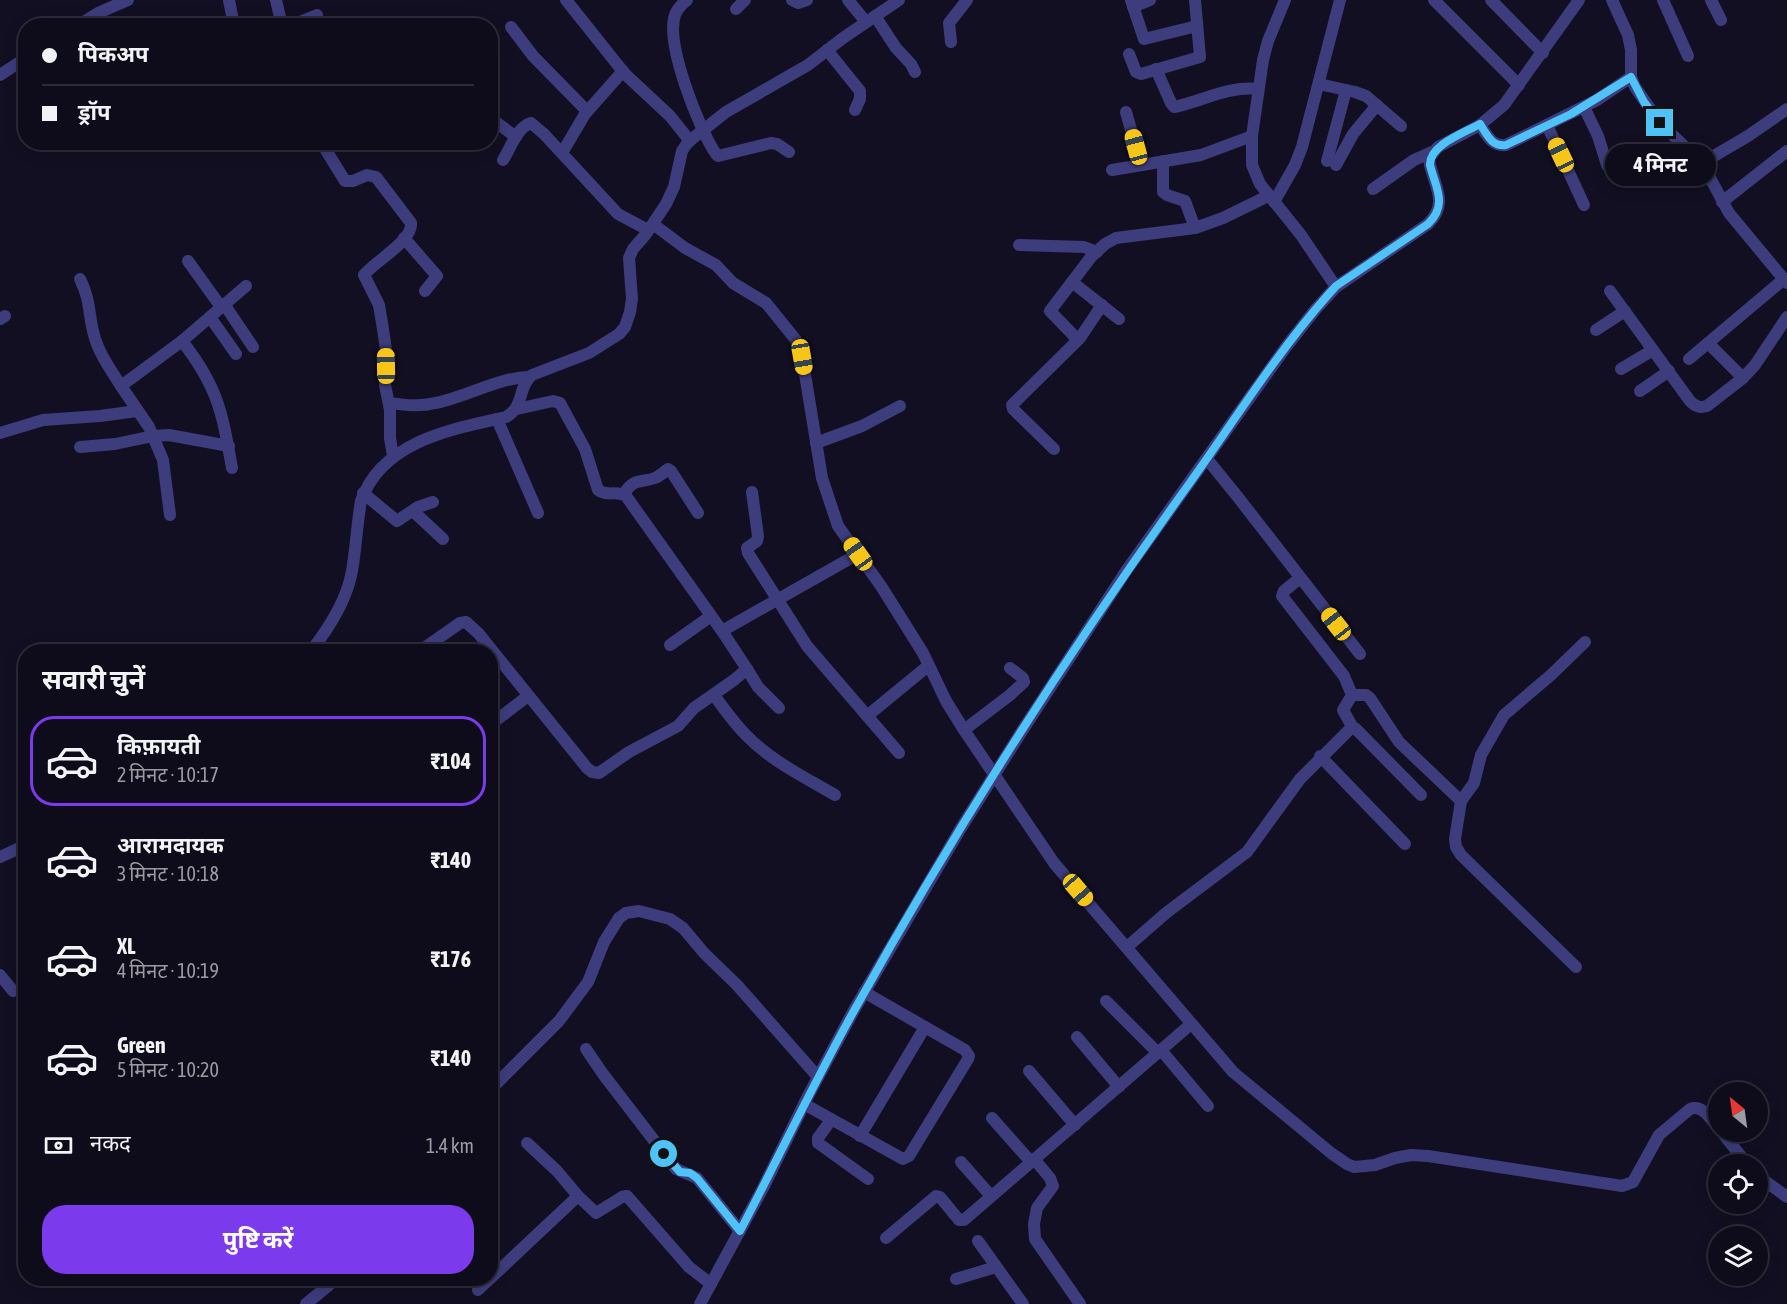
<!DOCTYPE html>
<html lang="hi">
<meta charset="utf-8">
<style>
body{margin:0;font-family:"Asap Condensed","Noto Sans Devanagari",sans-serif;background:#171423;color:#f1f3f6;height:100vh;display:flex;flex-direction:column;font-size:22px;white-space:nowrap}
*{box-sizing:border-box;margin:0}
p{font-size:20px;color:#9b9ba2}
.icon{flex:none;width:33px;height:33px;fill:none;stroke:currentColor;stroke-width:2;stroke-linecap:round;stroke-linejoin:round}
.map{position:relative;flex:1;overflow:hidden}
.drawer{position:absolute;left:18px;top:644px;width:480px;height:642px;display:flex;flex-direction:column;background:#0e0b1a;border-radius:24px;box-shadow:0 3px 15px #0003,0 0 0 2px #2e2b39}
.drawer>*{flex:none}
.hud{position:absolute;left:18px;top:18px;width:480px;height:132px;border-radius:24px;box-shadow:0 3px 15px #0003,0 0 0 2px #2e2b39;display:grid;align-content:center;height:132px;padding:0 24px;background:#0e0b1a}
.needle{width:39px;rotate:331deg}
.buttons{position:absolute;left:1708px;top:1082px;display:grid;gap:12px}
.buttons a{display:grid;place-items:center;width:60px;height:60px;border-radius:50%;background:#0e0b1a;box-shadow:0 3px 15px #0003,0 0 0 2px #2e2b39;font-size:30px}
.end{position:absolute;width:27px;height:27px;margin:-14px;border:8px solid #4fc3f7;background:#111;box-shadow:0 0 0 3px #111}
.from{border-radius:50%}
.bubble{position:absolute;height:42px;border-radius:21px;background:#0e0b1a;box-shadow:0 3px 15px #0003,0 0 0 2px #2e2b39;font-size:20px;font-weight:700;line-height:42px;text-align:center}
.car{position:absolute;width:18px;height:36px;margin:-18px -9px;border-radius:8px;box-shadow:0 0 4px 2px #0007;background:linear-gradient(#f5c518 24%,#345 0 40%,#f5c518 0 76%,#345 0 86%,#f5c518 0)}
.hud b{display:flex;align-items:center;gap:21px;height:57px;font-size:22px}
.hud b+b{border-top:2px solid #2e2b39}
.hud i{width:15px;height:15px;background:#f1f3f6}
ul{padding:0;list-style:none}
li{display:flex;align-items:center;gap:18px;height:90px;margin:0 12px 9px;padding:0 12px;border:3px solid transparent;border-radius:24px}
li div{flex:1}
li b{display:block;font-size:22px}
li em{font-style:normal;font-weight:700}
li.selected{border-color:#7c3aed}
li>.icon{width:54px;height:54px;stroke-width:1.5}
h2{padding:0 24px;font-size:27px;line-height:72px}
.pay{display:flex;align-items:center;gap:15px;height:66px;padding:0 24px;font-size:22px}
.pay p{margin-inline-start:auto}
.cta{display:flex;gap:12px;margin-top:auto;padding:12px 24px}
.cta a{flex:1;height:69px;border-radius:24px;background:#7c3aed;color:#fff;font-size:24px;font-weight:700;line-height:69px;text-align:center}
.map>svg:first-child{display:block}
</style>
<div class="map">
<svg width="1787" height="1304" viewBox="0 0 1787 1304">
<rect width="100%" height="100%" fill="#120f22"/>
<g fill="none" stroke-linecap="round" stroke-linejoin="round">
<g stroke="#3d3d7e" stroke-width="12">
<polyline points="229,0 234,26"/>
<polyline points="276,0 282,26"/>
<polyline points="566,0 625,74 670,116 690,141"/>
<path d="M687,0C682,4 677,9 675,15C665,43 699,129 716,154L718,156L771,143L777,144L789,152"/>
<polyline points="792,0 798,3 807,0"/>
<polyline points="848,0 866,22"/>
<polyline points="1131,0 1144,39 1197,26"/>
<polyline points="1285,0 1268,41 1263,60 1252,136 1252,165 1260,184 1301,235 1336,287"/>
<polyline points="1434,0 1519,85"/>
<polyline points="1491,0 1543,53"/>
<polyline points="1612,0 1628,35 1631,50 1631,77 1635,87 1660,123 1702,163 1729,213 1787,283"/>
<polyline points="1663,0 1688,56"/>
<polyline points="1711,0 1721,20"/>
<polyline points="1133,7 1150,0"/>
<polyline points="736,9 745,0"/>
<polyline points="875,16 896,48 911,64 915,72"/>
<polyline points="77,26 98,13 128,0"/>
<polyline points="290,26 317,15"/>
<polyline points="511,27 533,56 587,111"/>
<polyline points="951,42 949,23 967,0"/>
<polyline points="827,50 860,91 860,99 855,110"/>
<polyline points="1129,54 1136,72 1141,74 1200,57 1195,0"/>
<path d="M1156,69L1171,103L1174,107C1203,101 1227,86 1258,89"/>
<polyline points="0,75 26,58"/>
<polyline points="1319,84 1355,92 1366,96 1401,126"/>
<polyline points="1584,107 1598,136 1607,165"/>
<polyline points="1126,112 1141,165"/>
<polyline points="493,120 516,137"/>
<path d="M1480,125C1487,135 1492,147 1506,145L1597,100L1631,77"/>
<polyline points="1547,125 1584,205"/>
<path d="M321,142L345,181H353L367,175L376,177L411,223C413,241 375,261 364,275L379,305L383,329L386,350L385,385L390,410V438L393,456"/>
<polyline points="562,153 585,114 623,71"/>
<path d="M503,160C511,148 516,128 531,123L544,134L618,214L648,230"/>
<polyline points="1163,161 1163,192 1167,195 1185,201 1195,228"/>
<polyline points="1327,161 1346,90"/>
<polyline points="1702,163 1748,136 1787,109"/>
<polyline points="1336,165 1353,134 1377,105"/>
<polyline points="1112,170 1201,155 1252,136"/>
<polyline points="1373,189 1414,160 1432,152"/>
<polyline points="1274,202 1295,165 1302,147 1340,0"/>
<polyline points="1722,202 1787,151"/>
<path d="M653,224L685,248L716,265L733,283L766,303L796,340L802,356L822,478L838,526L881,586L923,653L946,701L964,730L1054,863L1233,1072L1331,1153L1347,1164L1354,1167L1375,1165L1395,1158L1411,1155L1428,1156L1622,1186L1633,1182L1659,1135L1690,1109C1703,1104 1711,1120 1719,1129"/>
<polyline points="404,238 437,276 425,291"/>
<polyline points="1019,245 1084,247 1097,252"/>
<polyline points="188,261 221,307"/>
<path d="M80,279C91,301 88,313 94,335C99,354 111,370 121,386"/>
<polyline points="1072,282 1119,319"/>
<path d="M1610,291L1690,401C1696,407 1700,408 1707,406L1743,378L1755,365L1787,317"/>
<polyline points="224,304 253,347"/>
<polyline points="210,317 236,354"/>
<polyline points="0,319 5,316"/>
<polyline points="1596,330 1625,311"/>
<polyline points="1078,340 1050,311 1091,257 1105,244 1116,238 1195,228 1223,218 1268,196"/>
<path d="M182,341C218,387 222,412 232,468"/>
<polyline points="1708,343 1743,378"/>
<polyline points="1689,359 1784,279"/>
<polyline points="1621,369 1653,350"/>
<polyline points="1640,391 1669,371"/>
<path d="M389,403C405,405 420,407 435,403C467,397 496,378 529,377"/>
<path d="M517,409L553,401L560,403L585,449L598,490C607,497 617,490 626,496L722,631"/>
<polyline points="497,419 538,513"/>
<polyline points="0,433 43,420 100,416 137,411"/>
<polyline points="816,443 862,426 900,406"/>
<polyline points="80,447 115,444 153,436 169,435 229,446"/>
<polyline points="1054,449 1013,409 1012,405 1080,338 1102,305"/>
<polyline points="1207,459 1237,496 1360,654"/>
<polyline points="752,492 758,536 757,541 747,548 748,553 807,646 899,753"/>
<polyline points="363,493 397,521 418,507 433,502"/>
<path d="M624,494C634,477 642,483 655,478C660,476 664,472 668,469L671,471L698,513"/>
<polyline points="413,511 443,539"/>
<polyline points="170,515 163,460 149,427 121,386 182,341 246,286"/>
<polyline points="1300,578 1284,591 1282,596 1344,676 1352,695 1343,710 1353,728"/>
<polyline points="670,645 711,616"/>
<path d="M311,651C329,628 347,600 352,571C356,548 357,524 361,501C382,441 452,429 506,417C525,406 517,388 532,375L589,353L619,334L625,327L630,312L632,299L629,258L633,249L646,234L666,204L674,187L682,151L688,142L726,112L808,65L843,38L899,0"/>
<polyline points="420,651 460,623 466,622 479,634 587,768 592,772 599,773 629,752 678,726 694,708 734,680 747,669 722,631 858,554"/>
<polyline points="747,669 758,687 779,708"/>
<path d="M714,695C724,709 734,723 746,735C771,761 804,777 835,795"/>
<polyline points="1352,695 1366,695 1370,698 1399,742 1461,801"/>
<polyline points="867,716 928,666"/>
<polyline points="490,725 528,696"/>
<polyline points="964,730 1010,695 1024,682 1023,678 1010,668"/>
<polyline points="1320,756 1405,844"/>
<polyline points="0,857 26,845"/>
<polyline points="1127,947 1166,913 1247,852 1300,779 1351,728 1356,729 1421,795"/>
<polyline points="1576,967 1461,855 1456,847 1455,839 1461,801 1474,783 1481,755 1504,715 1551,675 1585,642"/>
<polyline points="0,975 13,991"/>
<polyline points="1106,1001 1158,1053"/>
<polyline points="1077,1037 1119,1087"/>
<polyline points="586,1049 603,1074 676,1169 697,1178 740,1231"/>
<polyline points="1161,1050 1208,1106"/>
<polyline points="1029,1071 1075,1125"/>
<polyline points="490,1090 559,1021 588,982 604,942 619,918 626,913 639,911 670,919 683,928 704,953 737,985 818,1077"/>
<polyline points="804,1104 903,1159 909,1156 968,1059 969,1056 965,1050 864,992"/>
<polyline points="992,1118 1031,1162"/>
<polyline points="831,1120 818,1138 818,1143 868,1179"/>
<polyline points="1721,1131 1747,1164"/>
<polyline points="860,1136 925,1027"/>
<polyline points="527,1143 557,1171 578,1196"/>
<polyline points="1034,1159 1050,1178 1053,1186 1037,1208 1034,1224 1035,1239 1080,1304"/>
<polyline points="961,1162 991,1196"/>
<polyline points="1758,1176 1787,1197"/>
<polyline points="886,1238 936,1196 940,1197 959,1220 964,1220 1191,1024"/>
<polyline points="978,1241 1023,1304"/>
<polyline points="956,1279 996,1267"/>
<polyline points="478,1290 578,1196 596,1213 622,1197 627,1196 689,1267 711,1284"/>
<polyline points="306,1304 329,1285 332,1278"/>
<path d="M700,1304L763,1188L808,1096L854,1010L961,828L1022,731L1126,571L1286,347L1315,310L1336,287L1428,224C1448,204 1436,189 1430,165L1429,158L1438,147L1480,125L1504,105L1579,0"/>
</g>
</g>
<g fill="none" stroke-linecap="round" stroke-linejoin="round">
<path stroke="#4fc3f7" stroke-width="8" d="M664,1154L680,1172L690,1173L697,1178L740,1231C779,1157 814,1082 855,1009C956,828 1068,652 1189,484C1234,421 1276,354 1327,296L1336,286L1428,224C1448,204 1436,189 1430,165C1429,145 1464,133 1480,124C1487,135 1492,147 1506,145L1571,114L1631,77L1644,102L1660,123"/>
</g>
</svg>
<div class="buttons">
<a><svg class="needle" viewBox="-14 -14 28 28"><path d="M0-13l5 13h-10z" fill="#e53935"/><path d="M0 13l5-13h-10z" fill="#9b9ba2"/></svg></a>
<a><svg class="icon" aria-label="locate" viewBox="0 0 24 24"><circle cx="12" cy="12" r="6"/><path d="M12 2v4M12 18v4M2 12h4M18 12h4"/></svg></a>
<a><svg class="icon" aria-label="layers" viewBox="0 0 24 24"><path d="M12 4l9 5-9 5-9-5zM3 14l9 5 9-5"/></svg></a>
</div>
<i class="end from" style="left:664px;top:1154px"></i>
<i class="end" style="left:1660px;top:123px"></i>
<div class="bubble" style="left:1605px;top:144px;width:111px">4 मिनट</div>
<i class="car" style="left:1136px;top:147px;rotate:345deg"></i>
<i class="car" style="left:1561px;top:155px;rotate:335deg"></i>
<i class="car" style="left:802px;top:357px;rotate:170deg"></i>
<i class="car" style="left:386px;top:366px;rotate:359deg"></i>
<i class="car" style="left:858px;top:554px;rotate:325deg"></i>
<i class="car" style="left:1336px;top:624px;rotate:322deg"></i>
<i class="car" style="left:1078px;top:890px;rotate:139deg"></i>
<div class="hud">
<b><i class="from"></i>पिकअप</b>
<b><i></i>ड्रॉप</b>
</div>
<section class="drawer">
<h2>सवारी चुनें</h2>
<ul>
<li class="selected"><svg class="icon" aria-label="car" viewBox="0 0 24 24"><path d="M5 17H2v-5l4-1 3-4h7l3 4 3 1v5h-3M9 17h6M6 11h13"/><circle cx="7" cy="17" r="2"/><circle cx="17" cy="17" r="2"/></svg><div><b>किफ़ायती</b><p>2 मिनट · 10:17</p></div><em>₹104</em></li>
<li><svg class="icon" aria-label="car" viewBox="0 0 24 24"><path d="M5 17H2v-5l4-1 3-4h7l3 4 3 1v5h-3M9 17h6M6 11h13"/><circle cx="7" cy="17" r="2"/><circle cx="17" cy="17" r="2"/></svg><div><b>आरामदायक</b><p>3 मिनट · 10:18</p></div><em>₹140</em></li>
<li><svg class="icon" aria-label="car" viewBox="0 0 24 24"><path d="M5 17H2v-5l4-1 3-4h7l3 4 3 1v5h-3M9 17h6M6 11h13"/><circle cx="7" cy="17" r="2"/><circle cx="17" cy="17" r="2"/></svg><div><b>XL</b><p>4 मिनट · 10:19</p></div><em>₹176</em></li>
<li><svg class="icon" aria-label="car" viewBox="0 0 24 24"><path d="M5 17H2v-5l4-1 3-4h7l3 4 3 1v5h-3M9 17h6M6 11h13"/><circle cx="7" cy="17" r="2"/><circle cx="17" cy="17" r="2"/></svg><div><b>Green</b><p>5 मिनट · 10:20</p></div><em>₹140</em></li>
</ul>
<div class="pay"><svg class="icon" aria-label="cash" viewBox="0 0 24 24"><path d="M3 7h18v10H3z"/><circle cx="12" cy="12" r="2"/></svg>नकद<p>1.4 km</p></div>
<div class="cta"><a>पुष्टि करें</a></div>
</section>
</div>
